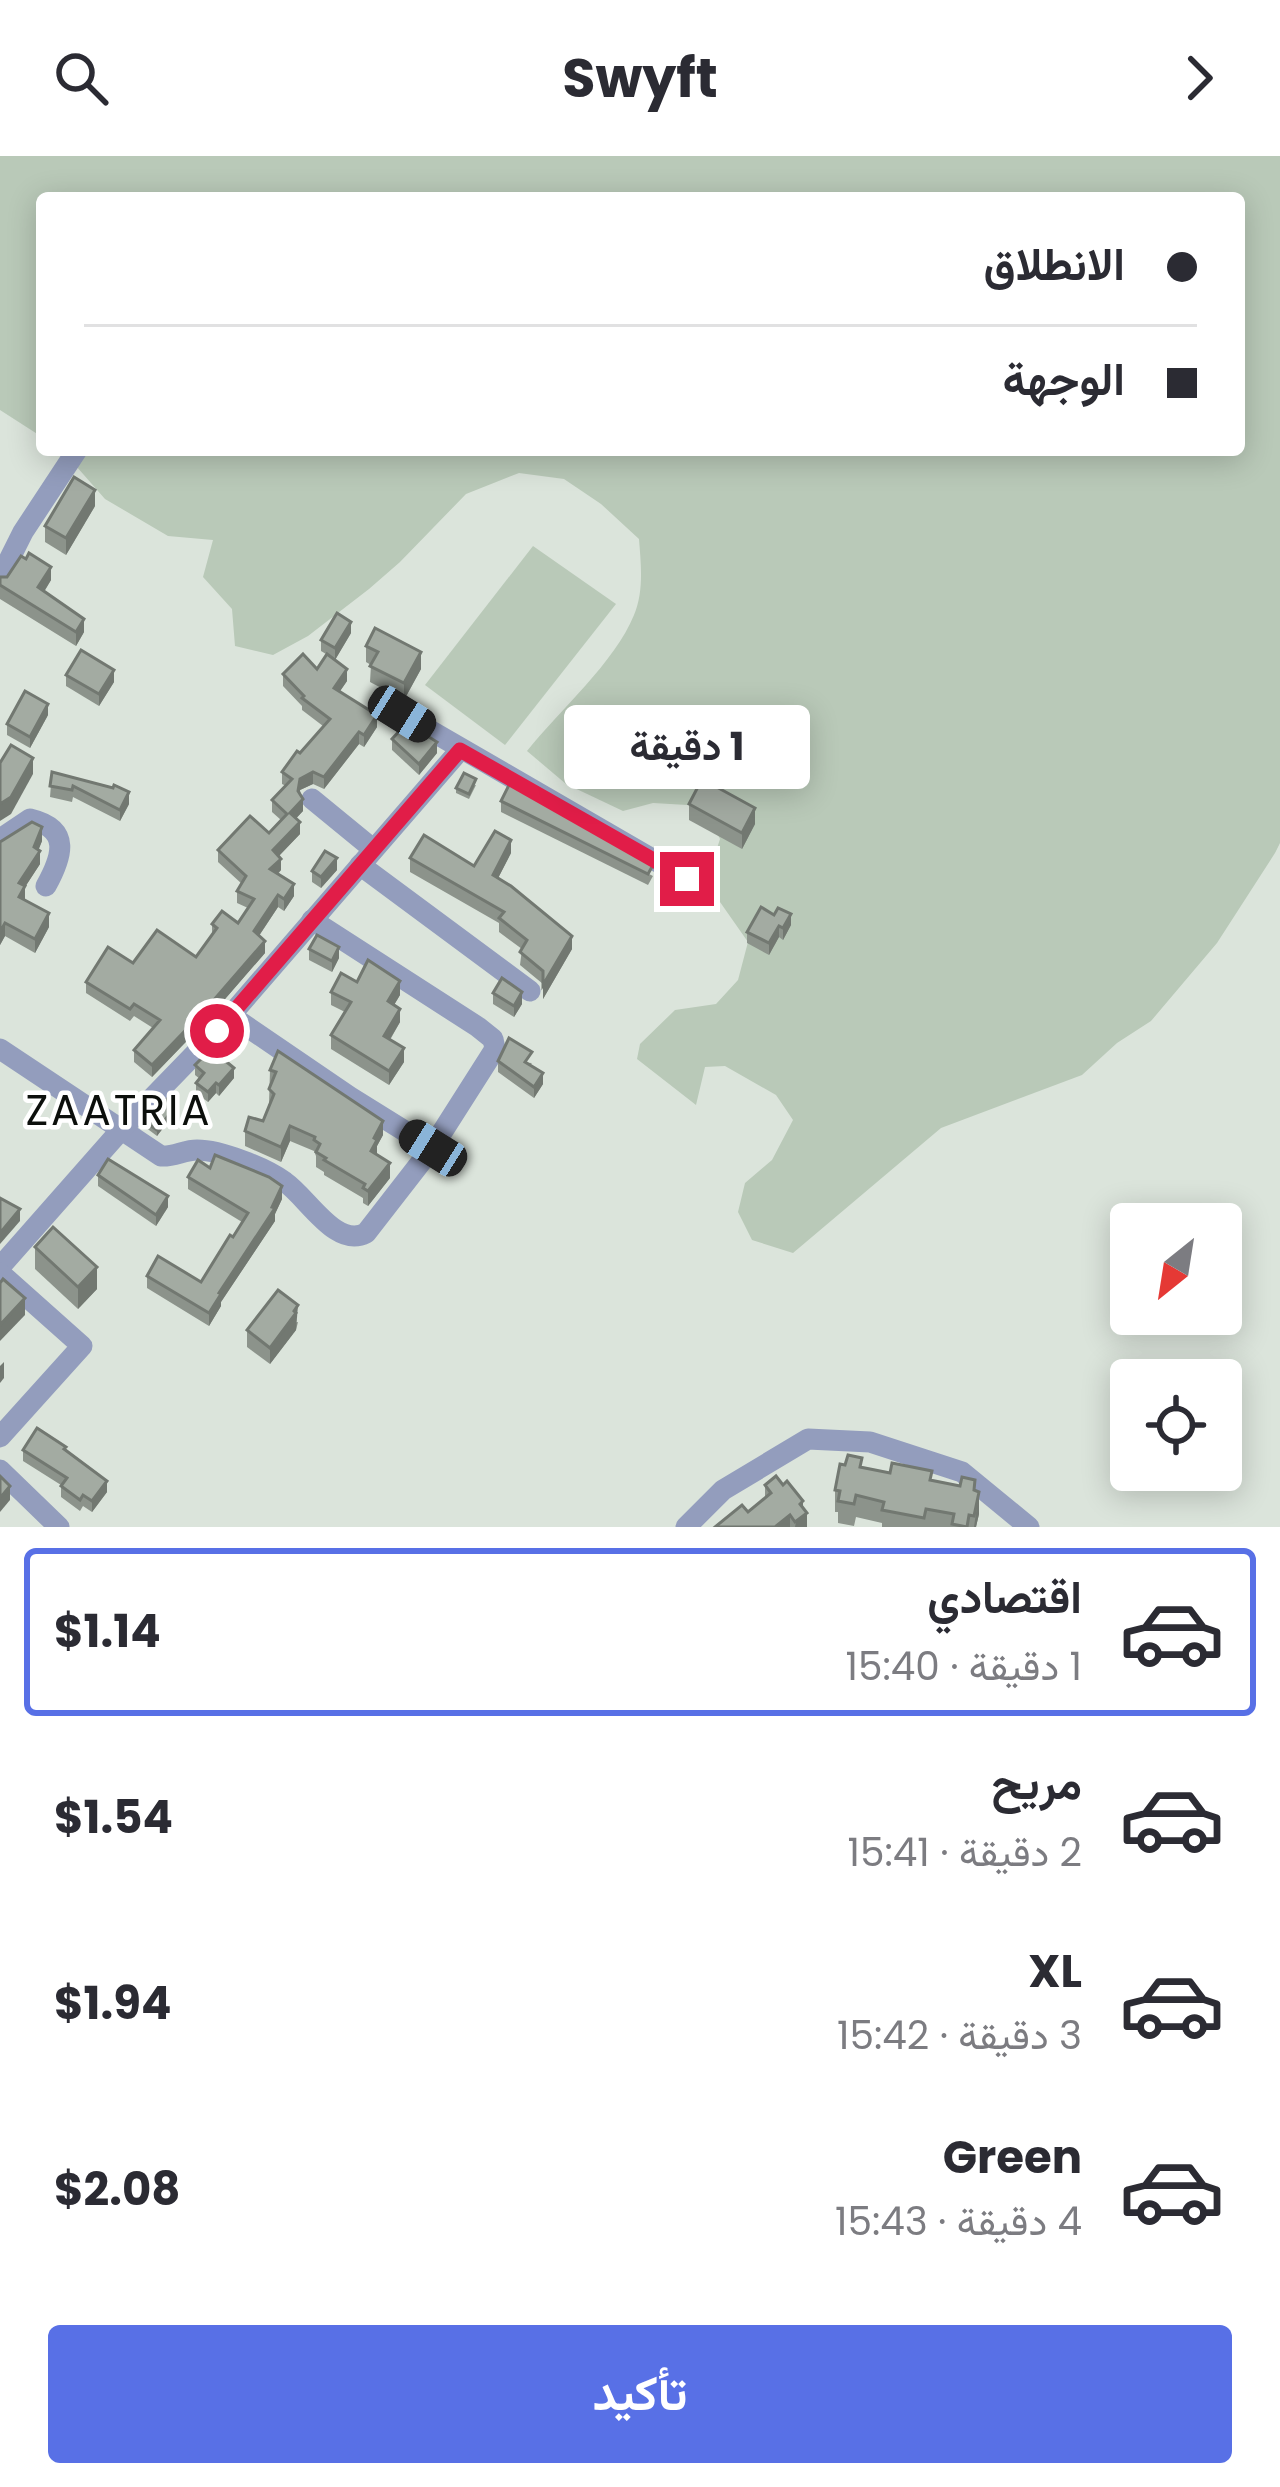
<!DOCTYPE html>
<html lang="ar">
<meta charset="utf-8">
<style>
body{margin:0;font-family:Poppins,Vazirmatn,sans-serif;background:#f2f2f3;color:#2b2b33;direction:rtl;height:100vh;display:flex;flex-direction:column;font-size:45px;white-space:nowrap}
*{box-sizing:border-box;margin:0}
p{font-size:39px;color:#7c7c81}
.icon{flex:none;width:66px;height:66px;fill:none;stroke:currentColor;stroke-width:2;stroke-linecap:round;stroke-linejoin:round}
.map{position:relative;height:1371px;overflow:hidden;direction:ltr}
.details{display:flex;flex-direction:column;background:#fff;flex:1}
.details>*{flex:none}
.hud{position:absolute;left:36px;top:36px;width:1209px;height:264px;border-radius:12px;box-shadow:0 6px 30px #0003;direction:rtl;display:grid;align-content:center;height:264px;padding:0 48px;background:#fff}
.needle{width:78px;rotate:210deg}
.fabs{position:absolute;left:1110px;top:1047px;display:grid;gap:24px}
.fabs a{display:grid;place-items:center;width:132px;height:132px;border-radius:12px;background:#fff;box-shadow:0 6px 30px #0003;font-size:60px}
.end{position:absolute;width:54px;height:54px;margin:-27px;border:15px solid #e11d48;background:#fff;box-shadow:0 0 0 6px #fff}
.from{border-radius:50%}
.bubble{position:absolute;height:84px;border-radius:12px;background:#fff;box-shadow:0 6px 30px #0003;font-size:39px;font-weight:700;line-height:84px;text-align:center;direction:rtl}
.car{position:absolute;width:36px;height:72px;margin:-36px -18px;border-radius:15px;box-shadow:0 0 9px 3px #0007;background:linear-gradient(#222 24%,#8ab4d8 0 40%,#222 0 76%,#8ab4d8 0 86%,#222 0)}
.hud b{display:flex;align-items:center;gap:42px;height:114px;font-size:45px}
.hud b+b{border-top:3px solid #e1e1e2}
.hud i{width:30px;height:30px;background:#2b2b33}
ul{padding:21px 0 0;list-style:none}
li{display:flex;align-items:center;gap:36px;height:168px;margin:0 24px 18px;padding:0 24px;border:6px solid transparent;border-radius:12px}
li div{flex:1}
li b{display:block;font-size:45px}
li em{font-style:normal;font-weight:700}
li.active{border-color:#5870e6}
li>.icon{width:108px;height:108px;stroke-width:1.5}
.action{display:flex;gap:24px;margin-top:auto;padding:24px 48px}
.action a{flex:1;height:138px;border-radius:12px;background:#5870e6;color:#fff;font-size:48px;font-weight:700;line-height:138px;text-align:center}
header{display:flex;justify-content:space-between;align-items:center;height:156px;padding:0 48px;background:#fff;font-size:54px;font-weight:700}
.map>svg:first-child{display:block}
</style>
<header><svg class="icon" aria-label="forward" viewBox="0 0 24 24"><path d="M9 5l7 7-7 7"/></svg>Swyft<svg class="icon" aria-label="search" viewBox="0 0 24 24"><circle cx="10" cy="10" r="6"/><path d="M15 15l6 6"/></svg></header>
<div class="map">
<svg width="1280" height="1371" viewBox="0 0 1280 1371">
<rect width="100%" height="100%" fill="#dbe4db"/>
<g fill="#b9c9b8">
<path d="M0,0H1280V687L1275,697L1217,787L1151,865L1117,887L1082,919L941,972L793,1097L752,1084L738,1056L745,1027L772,1004L793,964L776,939L725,910L705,911L696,949L637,903L640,888L675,854L716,848L738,824L748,786L706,726L720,683L704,650L653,647L623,655L566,628L527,595C560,554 615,506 634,459C644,436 641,408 639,383L601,348L564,323L519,317L466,338L400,406L369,433L308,480L273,499L235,490L232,453L203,421L213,384L168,380L105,343L62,294H1239V42H42V281L0,254Z"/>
<polygon points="533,390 616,448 505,589 425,529"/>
</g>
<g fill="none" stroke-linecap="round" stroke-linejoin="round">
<g stroke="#939dbd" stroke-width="21">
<polyline points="0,422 23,376 77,294"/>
<polyline points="402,558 687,723"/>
<polyline points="312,643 373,693"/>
<path d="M0,683L30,663C72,673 62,701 46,730"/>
<polyline points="360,709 530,835"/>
<polyline points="230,859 350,941 432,992"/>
<path d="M0,893L161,1000C174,1001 184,994 197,994C221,994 266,1012 285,1026C308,1042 336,1093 366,1077L432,992L495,893L493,883L478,871L312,764"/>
<polyline points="0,1111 120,975 217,875 460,594"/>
<polyline points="0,1117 82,1190 0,1281"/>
<polyline points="0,1314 59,1371"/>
<polyline points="686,1371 723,1334 808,1283 870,1286 962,1316 1029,1371"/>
</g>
</g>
<g fill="#8c938b">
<polygon points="95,350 66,399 45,386 45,370"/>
<polygon points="0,421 51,424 44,436 84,476 76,490 0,443"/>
<polygon points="351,477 335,504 347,525 340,535 377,571 364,591 359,588 324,633 313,628 300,634 303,655 296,662 300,678 279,700 281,714 278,718 294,740 284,755 278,751 259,780 265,797 206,865 152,921 134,906 134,894 153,872 134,860 130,865 86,837 86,826 133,807 196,801 212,779 212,768 238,767 248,752 237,747 237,735 242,728 218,706 218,694 269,677 281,664 272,656 272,644 286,630 282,628 282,616 323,570 302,554 302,550 283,530 283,518 317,513 326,498 321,495 321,484"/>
<polygon points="366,490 421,513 404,544 370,526 371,509 366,506"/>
<polygon points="66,519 114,526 99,550 66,530"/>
<polygon points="48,559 30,592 7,579 7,568"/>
<polygon points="392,583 437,597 419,619 392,594"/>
<polygon points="52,616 129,648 120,665 73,641 72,646 50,641"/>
<polygon points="476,629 469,643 456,637 456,632"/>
<polygon points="501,645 653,720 648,729 501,656"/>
<polygon points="689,648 755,668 742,693 689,664"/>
<polygon points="42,685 38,694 40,708 25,731 24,744 49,771 35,797 5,780 0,789 0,686"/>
<polygon points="511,697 498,722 572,793 543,843 543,828 520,809 522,793 499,776 499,767 410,716 410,702 474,710"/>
<polygon points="337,714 321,732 312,726 312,715"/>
<polygon points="774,759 791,769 783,784 779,781 769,799 747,787 747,776"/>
<polygon points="309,793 339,802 332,816 309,804"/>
<polygon points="357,826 400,839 394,849 400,866 390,884 404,906 389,929 331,893 331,879 345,856 331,849 331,836"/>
<polygon points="493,837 522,848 514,861 493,848"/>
<polygon points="498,905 532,907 530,909 543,928 534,942 498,916"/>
<polygon points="195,909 234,922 219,940 216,937 208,946 196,937 196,927 200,923 195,919"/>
<polygon points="270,914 383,979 377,990 377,999 390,1022 368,1050 363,1047 363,1042 324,1019 324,1016 316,1011 316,1000 314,995 290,985 281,1006 245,990 245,975 263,965 269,948"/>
<polygon points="176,955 157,980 145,971 145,966"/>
<polygon points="210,1012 282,1043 275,1058 275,1065 221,1146 221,1150 209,1170 147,1132 147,1120 201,1126 242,1066 188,1033 188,1021"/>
<polygon points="98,1019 168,1051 156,1070 98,1030"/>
<polygon points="35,1091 97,1133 78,1153 35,1113"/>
<polygon points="298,1166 296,1174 270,1208 247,1191 247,1174"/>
<polygon points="23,1294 66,1294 107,1336 92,1356 83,1350 80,1355 61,1341 61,1329 23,1305"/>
<polygon points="862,1311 975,1335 979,1358 976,1371 882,1371 882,1367 856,1361 854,1370 838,1367 838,1356 835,1356 835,1334"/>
<polygon points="765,1329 803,1352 807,1371 715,1371 748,1356 765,1342"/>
</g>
<g fill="#727871">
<polygon points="95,334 95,350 66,399 66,382"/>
<polygon points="51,411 51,424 38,445 38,431"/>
<polygon points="84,463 84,476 76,490 76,476"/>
<polygon points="351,466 351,477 335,504 335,492"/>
<polygon points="421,496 421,513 404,544 404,527"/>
<polygon points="347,513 347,525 334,544 334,532"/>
<polygon points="114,514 114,526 99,550 99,538"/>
<polygon points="48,548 48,559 30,592 30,581"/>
<polygon points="377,559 377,571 364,591 364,579"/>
<polygon points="359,576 359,588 324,633 324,621"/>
<polygon points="437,586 437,597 419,619 419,608"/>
<polygon points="33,602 33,618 11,658 0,665 0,648"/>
<polygon points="313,616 313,628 300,634 298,647 300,623"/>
<polygon points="129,636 129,648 120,665 120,654"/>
<polygon points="303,643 303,655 290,669 290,657"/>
<polygon points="755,652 755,668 742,693 742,677"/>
<polygon points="300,666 300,678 273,706 273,694"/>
<polygon points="42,671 42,685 35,703 40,695 40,708 25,731 25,743 19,755 19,727"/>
<polygon points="511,684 511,697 493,732 493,719"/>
<polygon points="337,702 337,714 321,732 321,721"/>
<polygon points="281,703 281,714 270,725 270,713"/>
<polygon points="294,728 294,740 284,755 284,743"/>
<polygon points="278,739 278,751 254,787 254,775"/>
<polygon points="49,757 49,771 35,797 35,783"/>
<polygon points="791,758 791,769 783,784 783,772"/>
<polygon points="5,767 5,780 0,789 0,776"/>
<polygon points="779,770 779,781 769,799 769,787"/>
<polygon points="572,780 572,793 543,843 543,829"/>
<polygon points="265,785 265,797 206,865 152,921 152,909"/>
<polygon points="339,791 339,802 332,816 332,805"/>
<polygon points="400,825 400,839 388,859 388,845"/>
<polygon points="522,836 522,848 514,861 514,850"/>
<polygon points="400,853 400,866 384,893 384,880"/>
<polygon points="404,892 404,906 389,929 389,915"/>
<polygon points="234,912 234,922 219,940 219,929"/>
<polygon points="543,917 543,928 534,942 534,931"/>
<polygon points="216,927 216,937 208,946 208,936"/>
<polygon points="176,950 176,955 157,980 157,974"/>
<polygon points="383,965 383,979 377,990 377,998 371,995 374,982"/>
<polygon points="290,970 290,985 281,1006 281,991"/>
<polygon points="390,1007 390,1022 368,1050 368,1035"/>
<polygon points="282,1030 282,1043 275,1058 275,1065 221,1146 221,1150 209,1170 209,1157 219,1137 272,1051"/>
<polygon points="168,1040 168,1051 156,1070 156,1059"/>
<polygon points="20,1053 20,1065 0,1088 0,1077"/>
<polygon points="97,1111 97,1133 78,1153 78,1131"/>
<polygon points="25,1142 25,1159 0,1185 0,1169"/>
<polygon points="298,1149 296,1174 270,1208 270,1192"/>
<polygon points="4,1206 4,1222 0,1227 0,1210"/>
<polygon points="107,1325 107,1336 92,1356 92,1345"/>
<polygon points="10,1330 10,1344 0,1356 0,1342"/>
<polygon points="979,1336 979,1358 976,1371 974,1371"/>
<polygon points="803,1345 803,1360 807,1357 807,1371 795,1371 800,1348"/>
<polygon points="790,1359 790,1371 775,1371"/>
</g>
<g fill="#a3aba2" stroke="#727871" stroke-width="3">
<polygon points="74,321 95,334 66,382 45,370"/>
<polygon points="29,397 51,411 38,431 84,463 76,476 0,429 0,421 7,421 21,400 26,403"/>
<polygon points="337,457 351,466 335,492 321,484"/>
<polygon points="375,472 421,496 404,527 370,510 378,496 366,490"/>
<polygon points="81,494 114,514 99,538 66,519"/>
<polygon points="303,498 317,513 327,498 347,513 334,532 377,559 364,579 359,576 324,621 313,616 300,623 298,635 303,643 290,657 300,666 273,694 281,703 270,713 294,728 284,743 278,739 254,775 265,785 206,853 152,909 134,894 160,864 134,848 130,853 86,826 108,791 133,807 157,774 196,801 217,772 212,768 222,755 238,767 254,743 237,735 246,720 218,694 250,660 269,677 287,658 272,644 292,623 282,616 297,595 300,597 330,563 302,542 304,540 283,518"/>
<polygon points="25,535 48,548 30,581 7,568"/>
<polygon points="407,567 437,586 419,608 392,583"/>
<polygon points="11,589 33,602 11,641 0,648 0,607"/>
<polygon points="52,616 113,632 114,629 129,636 120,654 73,630 72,634 50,630"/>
<polygon points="464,617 476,623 469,638 456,632"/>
<polygon points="702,623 755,652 742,677 689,648"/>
<polygon points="510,627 653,709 648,718 501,645"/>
<polygon points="32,666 42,671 34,691 40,695 19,727 25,730 19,741 49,757 35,783 5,767 0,776 0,686"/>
<polygon points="495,675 511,684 493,719 511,730 572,780 543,829 543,815 520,796 527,784 499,762 504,756 410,702 424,679 474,710"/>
<polygon points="325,695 337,702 321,721 312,715"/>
<polygon points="761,751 774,759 778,752 791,758 783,772 779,770 769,787 747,776"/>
<polygon points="317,779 339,791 332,805 309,793"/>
<polygon points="368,804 400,825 388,845 400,853 384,880 404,892 389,915 331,879 351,846 331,836 341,817 357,826"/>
<polygon points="502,822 522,836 514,850 493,837"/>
<polygon points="509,882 532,896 525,906 543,917 534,931 498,905"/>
<polygon points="211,893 234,912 219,929 216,927 208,936 196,927 204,917 195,909"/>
<polygon points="278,895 383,965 374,982 377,984 371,995 390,1007 368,1035 363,1032 365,1028 324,1004 326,1002 316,996 320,988 314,984 315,981 290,970 281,991 245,975 249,961 263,965 274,938 269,933 276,916 270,914"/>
<polygon points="167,943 176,950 157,974 145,966"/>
<polygon points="215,999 269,1021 282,1030 272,1051 275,1052 219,1137 221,1138 209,1157 147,1120 158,1100 201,1126 230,1079 233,1081 248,1057 188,1021 198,1004 210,1012"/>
<polygon points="108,1003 168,1040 156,1059 98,1019"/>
<polygon points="0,1042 20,1053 0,1077"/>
<polygon points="53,1071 97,1111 78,1131 35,1091"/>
<polygon points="3,1123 25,1142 0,1169 0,1127"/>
<polygon points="278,1134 298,1149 294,1155 296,1157 270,1192 247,1174"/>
<polygon points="37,1272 66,1291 64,1293 107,1325 92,1345 83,1339 80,1344 61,1330 67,1322 23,1294"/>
<polygon points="848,1299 862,1302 860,1311 890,1317 892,1307 932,1315 930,1324 960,1330 962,1321 975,1324 974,1334 979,1336 974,1360 969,1359 967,1371 952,1368 954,1358 926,1353 924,1362 882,1354 884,1346 856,1339 854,1348 838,1345 840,1335 835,1334 840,1308 845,1309"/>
<polygon points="0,1320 10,1330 0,1342"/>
<polygon points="776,1320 783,1329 787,1325 803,1345 800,1348 807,1357 795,1366 790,1359 775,1371 715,1371 742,1349 748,1356 771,1337 765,1329"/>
</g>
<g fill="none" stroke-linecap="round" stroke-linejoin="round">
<polyline stroke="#e11d48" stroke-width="15" points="217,875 460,594 687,723"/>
</g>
<g text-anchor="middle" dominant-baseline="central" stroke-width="9" stroke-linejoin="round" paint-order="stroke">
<g font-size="42" letter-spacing="3" fill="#0c0f0c" stroke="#fff">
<text x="119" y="954">ZAATRIA</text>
</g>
</g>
</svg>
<div class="fabs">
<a><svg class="needle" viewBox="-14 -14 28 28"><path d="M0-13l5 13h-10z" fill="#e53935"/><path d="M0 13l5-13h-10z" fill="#7c7c81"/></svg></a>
<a><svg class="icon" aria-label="locate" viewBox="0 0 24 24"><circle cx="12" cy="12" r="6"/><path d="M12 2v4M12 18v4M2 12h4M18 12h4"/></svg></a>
</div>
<i class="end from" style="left:217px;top:875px"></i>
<i class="end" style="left:687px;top:723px"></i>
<div class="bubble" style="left:564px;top:549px;width:246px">1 دقيقة</div>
<i class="car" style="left:402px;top:558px;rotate:122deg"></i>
<i class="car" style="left:433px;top:992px;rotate:302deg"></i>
<div class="hud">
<b><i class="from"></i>الانطلاق</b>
<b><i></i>الوجهة</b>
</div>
</div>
<section class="details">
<ul>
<li class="active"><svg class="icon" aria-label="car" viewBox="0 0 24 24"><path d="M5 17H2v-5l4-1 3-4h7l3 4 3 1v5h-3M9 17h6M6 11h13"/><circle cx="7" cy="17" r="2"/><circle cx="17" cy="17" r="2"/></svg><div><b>اقتصادي</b><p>1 دقيقة · 15:40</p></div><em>$1.14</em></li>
<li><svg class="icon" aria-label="car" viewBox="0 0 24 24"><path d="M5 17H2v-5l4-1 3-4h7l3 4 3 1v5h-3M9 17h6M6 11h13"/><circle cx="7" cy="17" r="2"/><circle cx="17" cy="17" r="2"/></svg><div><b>مريح</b><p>2 دقيقة · 15:41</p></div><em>$1.54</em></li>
<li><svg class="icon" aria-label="car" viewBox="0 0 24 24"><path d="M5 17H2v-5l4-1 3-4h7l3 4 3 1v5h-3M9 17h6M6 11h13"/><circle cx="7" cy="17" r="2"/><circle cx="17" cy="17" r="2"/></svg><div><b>XL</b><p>3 دقيقة · 15:42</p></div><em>$1.94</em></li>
<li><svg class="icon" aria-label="car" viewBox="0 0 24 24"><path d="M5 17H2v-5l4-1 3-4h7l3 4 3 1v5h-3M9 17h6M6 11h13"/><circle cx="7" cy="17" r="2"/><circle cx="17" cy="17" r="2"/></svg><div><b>Green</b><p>4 دقيقة · 15:43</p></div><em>$2.08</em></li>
</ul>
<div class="action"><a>تأكيد</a></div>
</section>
